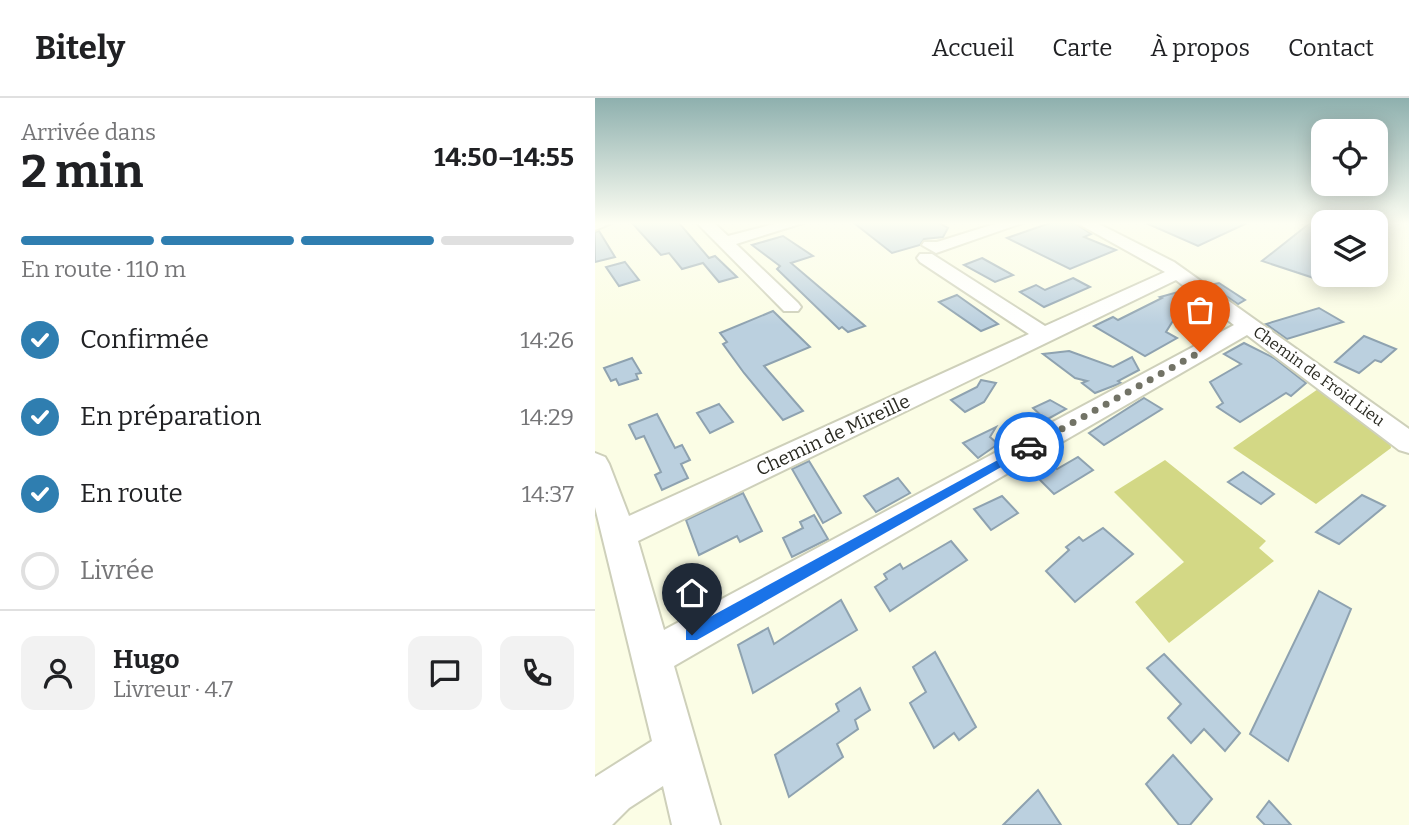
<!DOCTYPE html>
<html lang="fr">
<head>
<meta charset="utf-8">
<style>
  body { margin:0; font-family:Bitter,serif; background:#f2f2f2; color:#202124; height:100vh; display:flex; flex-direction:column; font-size:26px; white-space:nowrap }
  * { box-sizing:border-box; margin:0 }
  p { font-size:23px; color:#757577 }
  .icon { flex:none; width:38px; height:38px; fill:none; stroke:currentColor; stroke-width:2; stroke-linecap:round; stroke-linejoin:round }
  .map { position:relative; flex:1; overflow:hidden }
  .drawer { display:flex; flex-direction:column; background:#fff; width:595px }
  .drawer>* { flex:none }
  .fabs { position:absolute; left:716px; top:21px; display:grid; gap:14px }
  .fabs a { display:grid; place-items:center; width:77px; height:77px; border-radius:14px; background:#fff; box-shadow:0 4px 18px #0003; font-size:35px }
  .pin { position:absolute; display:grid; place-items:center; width:60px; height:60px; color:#fff; margin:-72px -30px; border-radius:50% 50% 50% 0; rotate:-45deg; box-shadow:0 0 7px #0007 }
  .pin .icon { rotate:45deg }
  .courier { position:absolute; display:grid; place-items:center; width:70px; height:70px; margin:-35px; border:5px solid #1a73e8; border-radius:50%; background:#fff; color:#222; box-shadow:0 2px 9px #0007 }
  .head em { font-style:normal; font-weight:700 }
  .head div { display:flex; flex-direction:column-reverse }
  .head { display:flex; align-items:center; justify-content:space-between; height:119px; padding:0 21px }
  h1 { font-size:46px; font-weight:700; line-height:52px }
  .bar { display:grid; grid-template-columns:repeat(4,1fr); gap:10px 7px; align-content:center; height:84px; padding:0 21px }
  .bar i { height:9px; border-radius:5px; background:#e0e0e0 }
  .bar .active { background:#2f7eb0 }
  .bar p { grid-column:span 4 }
  .line { display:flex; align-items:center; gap:18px; padding:0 21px; border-top:2px solid #e0e0e0 }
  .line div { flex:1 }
  .round { display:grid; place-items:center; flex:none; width:74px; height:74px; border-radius:14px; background:#f2f2f2 }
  ol { padding:0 21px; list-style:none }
  li { display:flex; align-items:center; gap:21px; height:77px }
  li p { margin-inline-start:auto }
  li .icon { padding:7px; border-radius:50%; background:#2f7eb0; color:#fff; stroke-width:4 }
  li:last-child { color:#757577 }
  li i { width:38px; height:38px; border:4px solid #e0e0e0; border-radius:50% }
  header { display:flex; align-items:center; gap:42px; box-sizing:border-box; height:98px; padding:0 35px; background:#fff; border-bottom:2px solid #e0e0e0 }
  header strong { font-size:33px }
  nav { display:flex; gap:38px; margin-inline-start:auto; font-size:24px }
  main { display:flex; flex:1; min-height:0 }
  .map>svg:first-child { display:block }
  .green { fill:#d3d885 }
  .building { fill:#bbd0df; stroke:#8ea2b0; stroke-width:2 }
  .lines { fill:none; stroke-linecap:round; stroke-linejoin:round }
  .minor-casing { stroke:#ced0ba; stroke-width:4 }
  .minor { fill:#fff; fill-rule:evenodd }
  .route { fill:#1a73e8 }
  .done { stroke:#727366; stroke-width:7; stroke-dasharray:0 12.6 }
  .labels { text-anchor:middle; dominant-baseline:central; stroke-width:5; stroke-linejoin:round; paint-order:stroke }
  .far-street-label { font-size:16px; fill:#292921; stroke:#fff }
  .street-label { font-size:19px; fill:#292921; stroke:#fff }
</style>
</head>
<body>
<header>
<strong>Bitely</strong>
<nav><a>Accueil</a><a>Carte</a><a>À propos</a><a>Contact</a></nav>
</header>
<main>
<section class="drawer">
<div class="head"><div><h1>2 min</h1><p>Arrivée dans</p></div><em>14:50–14:55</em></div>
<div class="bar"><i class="active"></i><i class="active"></i><i class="active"></i><i></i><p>En route · 110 m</p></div>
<ol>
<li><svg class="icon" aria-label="check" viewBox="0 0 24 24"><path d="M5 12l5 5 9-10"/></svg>Confirmée<p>14:26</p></li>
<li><svg class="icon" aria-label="check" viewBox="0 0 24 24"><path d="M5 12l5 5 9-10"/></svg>En préparation<p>14:29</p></li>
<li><svg class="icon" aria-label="check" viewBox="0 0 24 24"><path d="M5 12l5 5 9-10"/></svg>En route<p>14:37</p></li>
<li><i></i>Livrée</li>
</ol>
<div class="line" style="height:126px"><a class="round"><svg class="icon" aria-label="person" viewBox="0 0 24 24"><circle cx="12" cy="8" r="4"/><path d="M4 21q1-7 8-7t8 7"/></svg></a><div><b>Hugo</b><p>Livreur · 4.7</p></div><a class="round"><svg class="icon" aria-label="chat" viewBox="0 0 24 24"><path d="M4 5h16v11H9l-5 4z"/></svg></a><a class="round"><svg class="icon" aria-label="phone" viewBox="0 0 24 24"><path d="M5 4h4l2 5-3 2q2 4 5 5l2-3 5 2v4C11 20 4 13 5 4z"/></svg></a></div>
</section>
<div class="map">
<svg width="814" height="727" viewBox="0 0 814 727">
  <rect width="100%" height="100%" fill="#fbfde5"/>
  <g class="green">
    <path d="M726 289 794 336 796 350 721 406 638 350Z"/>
    <path d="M570 362 671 443 664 450 679 463 574 545 540 504 589 464 519 394Z"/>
  </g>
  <g class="building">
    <path d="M37 125H84L114 160 120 158 142 179 124 184 108 165 87 171 74 155 66 157Z"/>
    <path d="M259 125H344L353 130 348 139 329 141 325 147 297 155Z"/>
    <path d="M455 125H480L496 136 489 139 521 152 475 171 412 140Z"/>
    <path d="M551 125H652L603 148Z"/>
    <path d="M715 125H728V183L667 163Z"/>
    <path d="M4 133 20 159 0 164V134Z"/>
    <path d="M188 138 218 158 196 165 270 228 253 234 247 229 244 231 182 171 185 168 157 147Z"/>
    <path d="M387 160 418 177 400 184 369 167Z"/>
    <path d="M30 164 44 182 24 188 11 169Z"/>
    <path d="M478 180 495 189 449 209 425 194 441 187 450 192Z"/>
    <path d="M624 185 650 202 643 206 615 187Z"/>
    <path d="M590 192 622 217 611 223 586 210 571 234 582 240 550 258 499 228 518 219 523 222 567 200 565 199Z"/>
    <path d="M362 197 403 226 386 233 344 204Z"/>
    <path d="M724 210 748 224 692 241 671 226Z"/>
    <path d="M178 213 215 249 169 268 208 313 188 322 149 275 128 246 132 244 125 235Z"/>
    <path d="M769 238 801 251 786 264 780 262 764 275 740 264Z"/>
    <path d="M649 245 679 260 711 285 696 298 691 295 645 324 622 309 628 305 615 284 646 266 629 256Z"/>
    <path d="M474 253 518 269 537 259 544 272 523 283 526 285 500 295 487 285 492 283 480 280 448 256Z"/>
    <path d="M37 260 46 275 41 276 43 281 24 287 21 281 16 283 9 270Z"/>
    <path d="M386 282 401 285 389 304 370 314 356 302 382 289Z"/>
    <path d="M549 300 567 311 509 347 494 335Z"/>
    <path d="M455 302 471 311 451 322 438 310Z"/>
    <path d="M124 306 138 324 115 335 102 315Z"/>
    <path d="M62 316 80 350 87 347 95 362 86 366 93 380 67 392 60 377 66 374 49 338 41 341 34 327Z"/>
    <path d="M401 329 395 339 403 346 383 360 368 345Z"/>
    <path d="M483 359 498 372 459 396 441 378 458 368 462 371Z"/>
    <path d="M214 363 246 415 228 425 197 371Z"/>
    <path d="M648 374 679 396 666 406 633 384Z"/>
    <path d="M303 380 315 395 281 414 269 398Z"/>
    <path d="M148 395 167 433 145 444 142 438 104 457 91 422Z"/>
    <path d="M767 397 790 408 744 446 721 434Z"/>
    <path d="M407 398 423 415 396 432 379 411Z"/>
    <path d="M219 417 233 441 197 459 188 440 208 430 205 424Z"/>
    <path d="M508 430 538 456 480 504 451 473 474 452 471 449 484 439 488 443Z"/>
    <path d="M356 443 372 462 295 513 280 489 292 481 289 476 305 466 308 471Z"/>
    <path d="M724 493 756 511 693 663 655 636Z"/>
    <path d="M246 502 262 532 158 595 143 547 173 530 179 546Z"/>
    <path d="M340 554 381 629 364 642 359 635 339 650 315 605 331 594 318 569Z"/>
    <path d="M569 556 645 635 630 653 609 631 596 645 573 620 586 606 552 570Z"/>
    <path d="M265 590 275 612 260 622 263 631 242 646 248 659 194 699 180 657 244 613 241 606Z"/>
    <path d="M578 657 617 701 595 727H584L551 686Z"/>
    <path d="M443 692 466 727H408Z"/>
    <path d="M674 703 696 727H670L662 719Z"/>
  </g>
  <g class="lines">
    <defs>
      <g id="minor">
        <path d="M0 125H17L0 132Z"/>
        <path d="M102 125H119L133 138 183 125H208L141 146 203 205 206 209 203 213H189Z"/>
        <path d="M403 125H427L341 155 327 147 329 144H342Z"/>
        <path d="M482 125H502L579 164 814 331V355L804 352 652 237 79 568 125 727H77L68 688 34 710 17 727H0V679L57 643 0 409V355L10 359 14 366 34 418 434 236 325 164 322 160 325 156H337L450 228 570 174ZM581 182 639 227 69 532 43 443Z"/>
      </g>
    </defs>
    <use href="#minor" class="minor-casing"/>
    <use href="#minor" class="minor"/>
  </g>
  <linearGradient id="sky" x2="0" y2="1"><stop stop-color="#8eb0ae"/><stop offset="0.55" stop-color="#fdfef3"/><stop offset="1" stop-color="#fdfef3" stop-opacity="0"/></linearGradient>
  <rect width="814" height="227" fill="url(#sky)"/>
  <path class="route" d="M434 345 439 349 438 351 102 542H91V532Z"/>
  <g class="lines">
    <path class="done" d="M434 349 605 254"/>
  </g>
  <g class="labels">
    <g class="far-street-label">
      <text transform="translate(724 278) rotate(36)">Chemin de Froid Lieu</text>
    </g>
    <g class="street-label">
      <text transform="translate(238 337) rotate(-25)">Chemin de Mireille</text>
    </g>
  </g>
</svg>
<div class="fabs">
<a><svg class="icon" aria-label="locate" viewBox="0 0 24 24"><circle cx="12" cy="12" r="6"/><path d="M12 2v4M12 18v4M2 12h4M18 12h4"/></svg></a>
<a><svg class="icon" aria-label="layers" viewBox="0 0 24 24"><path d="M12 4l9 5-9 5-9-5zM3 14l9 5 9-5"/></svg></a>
</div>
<div class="pin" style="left:605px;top:254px;background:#ea580c"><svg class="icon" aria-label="bag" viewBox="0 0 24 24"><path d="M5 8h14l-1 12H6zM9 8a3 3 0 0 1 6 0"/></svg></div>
<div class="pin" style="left:97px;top:537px;background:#1f2937"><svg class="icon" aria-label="home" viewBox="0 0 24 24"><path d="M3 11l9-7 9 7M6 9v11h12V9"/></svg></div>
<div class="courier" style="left:434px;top:349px"><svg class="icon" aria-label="car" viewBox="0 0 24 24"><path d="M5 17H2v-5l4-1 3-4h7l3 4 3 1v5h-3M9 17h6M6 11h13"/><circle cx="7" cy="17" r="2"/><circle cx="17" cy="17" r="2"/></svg></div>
</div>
</main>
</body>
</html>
